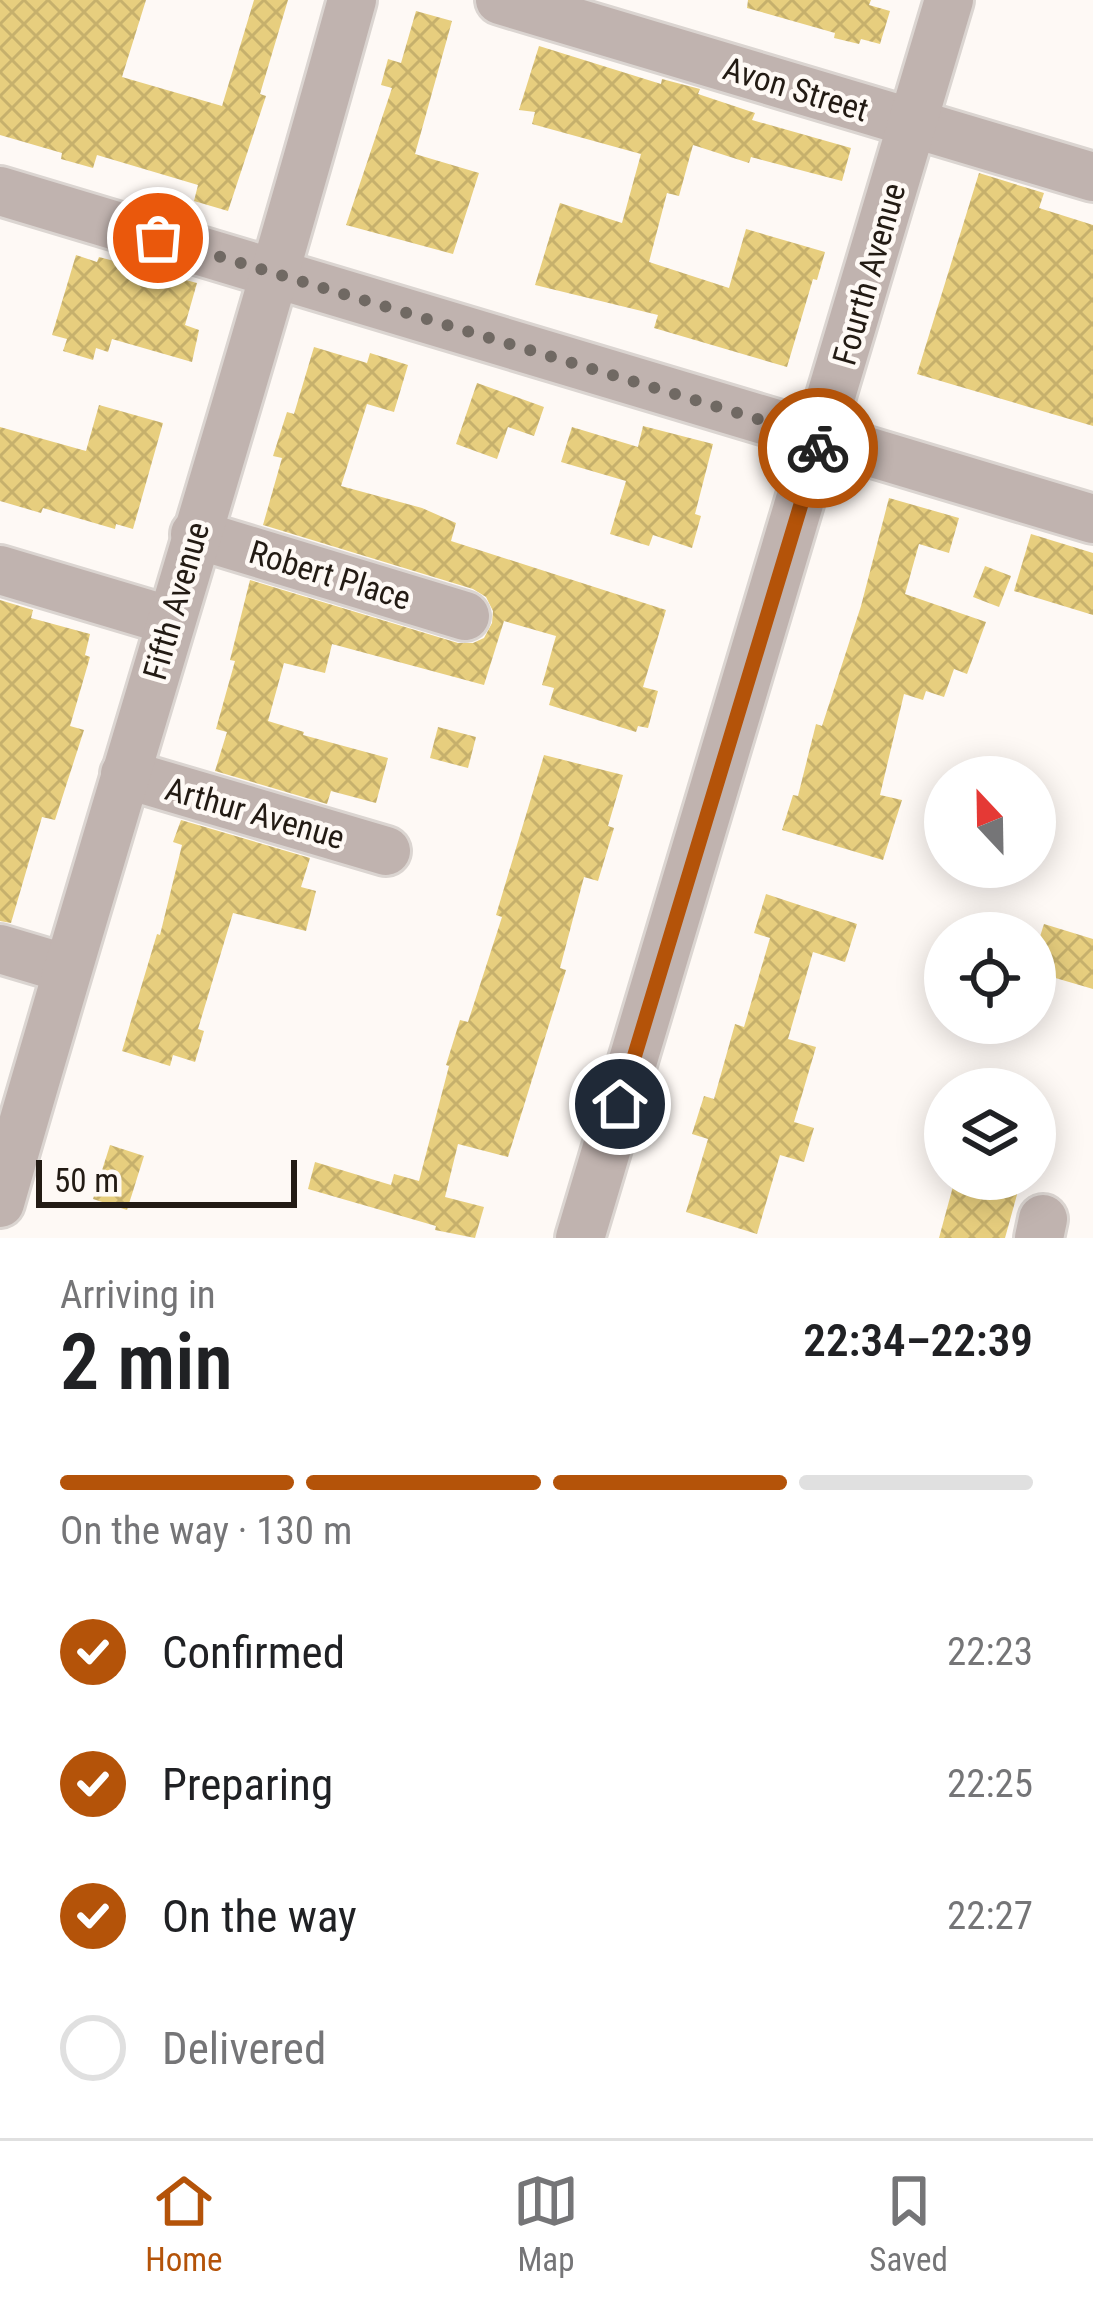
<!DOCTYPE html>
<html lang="en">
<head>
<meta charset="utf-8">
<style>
  body { margin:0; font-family:"Roboto Condensed",sans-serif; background:#f6f6f6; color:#202124; height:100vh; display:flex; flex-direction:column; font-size:45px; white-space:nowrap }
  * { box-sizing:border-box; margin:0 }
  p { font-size:39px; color:#757577 }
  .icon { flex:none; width:66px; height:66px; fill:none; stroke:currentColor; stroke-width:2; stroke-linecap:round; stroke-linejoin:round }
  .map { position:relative; height:1238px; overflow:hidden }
  .details { display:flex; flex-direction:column; background:#fff; flex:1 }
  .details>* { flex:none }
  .needle { width:78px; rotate:338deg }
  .tools { position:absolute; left:924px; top:756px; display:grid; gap:24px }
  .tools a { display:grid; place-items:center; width:132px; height:132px; border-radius:50%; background:#fff; box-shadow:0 6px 30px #0003; font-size:60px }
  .scale { position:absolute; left:36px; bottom:30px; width:261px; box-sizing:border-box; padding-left:12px; border:6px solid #231b14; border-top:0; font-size:33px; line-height:42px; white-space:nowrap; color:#231b14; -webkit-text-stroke:9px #fef9f5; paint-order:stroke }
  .pin { position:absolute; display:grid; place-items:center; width:102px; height:102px; color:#fff; margin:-51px; border:6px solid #fff; border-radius:50%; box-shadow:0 3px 12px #0007 }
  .courier { position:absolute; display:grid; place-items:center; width:120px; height:120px; margin:-60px; border:9px solid #b45309; border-radius:50%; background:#fff; color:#222; box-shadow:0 3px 15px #0007 }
  .summary em { font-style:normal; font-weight:600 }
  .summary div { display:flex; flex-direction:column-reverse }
  .summary { display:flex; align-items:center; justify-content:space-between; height:204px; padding:0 60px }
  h1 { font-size:78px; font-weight:600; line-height:90px }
  .bar { display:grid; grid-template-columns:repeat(4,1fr); gap:18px 12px; align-content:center; height:144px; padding:0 60px }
  .bar i { height:15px; border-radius:9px; background:#e0e0e0 }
  .bar .current { background:#b45309 }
  .bar p { grid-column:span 4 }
  ol { padding:0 60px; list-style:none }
  li { display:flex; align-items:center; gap:36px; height:132px }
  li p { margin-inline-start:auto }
  li .icon { padding:12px; border-radius:50%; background:#b45309; color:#fff; stroke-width:4 }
  li:last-child { color:#757577 }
  li i { width:66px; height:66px; border:6px solid #e0e0e0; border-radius:50% }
  .tabs { display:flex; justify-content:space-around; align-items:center; height:168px; border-top:3px solid #e0e0e0; background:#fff; font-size:33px; color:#757577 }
  .tabs a { display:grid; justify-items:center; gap:6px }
  .tabs .current { color:#b45309 }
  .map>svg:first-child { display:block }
  .building { fill:url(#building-cross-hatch) }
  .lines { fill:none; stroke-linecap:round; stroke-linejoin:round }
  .minor-casing { stroke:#dbd5d1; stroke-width:54 }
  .minor { stroke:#c0b3af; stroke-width:48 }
  .done { stroke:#706963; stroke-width:12; stroke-dasharray:0 21.6 }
  .route { stroke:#b45309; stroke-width:15 }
  .labels { text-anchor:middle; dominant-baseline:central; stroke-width:9; stroke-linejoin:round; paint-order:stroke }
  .street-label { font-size:33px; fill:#231b14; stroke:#fef9f5 }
</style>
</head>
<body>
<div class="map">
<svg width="1093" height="1238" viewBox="0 0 1093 1238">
  <defs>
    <pattern id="building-cross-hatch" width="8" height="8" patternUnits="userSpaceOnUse" patternTransform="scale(3)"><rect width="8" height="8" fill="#e7ce7e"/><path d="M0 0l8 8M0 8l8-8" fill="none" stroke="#c6b06c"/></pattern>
  </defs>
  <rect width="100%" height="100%" fill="#fef9f5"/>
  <g class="building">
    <path d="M0 0H146L122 77 222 106 254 0H288L260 94 266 96 228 211 194 201 198 185 97 155 93 168 61 159 62 153 0 135Z"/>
    <path d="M748 0H871L869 5 890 11 880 44 861 39 859 44 834 38 835 33 747 8Z"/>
    <path d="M416 11 452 21 415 154 479 173 453 254 346 225 392 88 381 85 388 59 401 63Z"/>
    <path d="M539 46 661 84 662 79 700 89 698 94 755 113 752 120 851 148 842 181 751 157 749 163 693 145 679 196 667 193 649 262 729 288 746 229 825 252 817 280 813 279 787 367 654 328 658 315 535 285 560 203 622 223 641 154 532 124 535 112 519 110Z"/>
    <path d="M979 173 1044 193 1039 208 1093 225V426L917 374Z"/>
    <path d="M76 255 97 262 99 257 197 283 185 325 199 330 192 362 112 339 108 352 96 348 93 360 63 351 67 339 52 335Z"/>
    <path d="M314 347 367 363 370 353 408 365 394 412 367 404 341 486 422 508 456 523 451 541 666 610 643 687 658 691 648 728 638 726 636 732 549 705 554 688 542 685 556 636 504 621 484 685 332 644 325 673 284 663 268 721 304 732 303 735 388 758 376 803 331 791 327 804 215 771 227 732 216 729 235 661 230 660 250 580 458 643H473L484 638 492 623 493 611 486 597 473 589 263 525 282 458 273 456 287 412 294 414Z"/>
    <path d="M477 383 544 407 534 436 508 427 497 459 456 444Z"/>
    <path d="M99 405 163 423 133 529 116 524 115 529 43 508 41 513 0 501V427L86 451Z"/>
    <path d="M643 426 713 444 695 514 701 516 692 548 653 535 649 546 610 534 626 481 561 462 572 427 638 447Z"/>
    <path d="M889 498 959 518 949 553 919 544 905 594 986 622 967 674 954 669 944 697 926 691 923 700 904 694 880 795 902 800 883 860 782 830 793 795 798 796 816 724 822 726 861 606Z"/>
    <path d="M1031 534 1093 553V615L1014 591Z"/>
    <path d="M985 566 1011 576 999 607 973 597Z"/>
    <path d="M0 600 33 610 31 618 90 634 85 655 90 657 70 726 84 730 55 820 42 817 11 923 0 921Z"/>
    <path d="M438 727 476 737 468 768 430 758Z"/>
    <path d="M544 755 623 775 608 826 614 828 598 881 584 877 560 968 566 970 508 1157 458 1144 445 1197 484 1207 475 1238 435 1230 436 1226 308 1189 315 1162 391 1185 394 1174 419 1181 449 1066 446 1065 460 1020 468 1022 502 917 496 915Z"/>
    <path d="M181 820 310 858 301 887 316 891 306 931 233 913 198 1029 204 1031 195 1062 173 1055 170 1066 122 1051 157 934 160 935 182 845 173 842Z"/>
    <path d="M766 894 857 924 845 962 813 952 788 1039 816 1047 794 1122 814 1128 804 1162 780 1155 757 1234 686 1212 708 1139 692 1134 704 1096 714 1099 735 1024 744 1027 770 938 754 933Z"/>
    <path d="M1044 924 1093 939V989L1035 972V952Z"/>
    <path d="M110 1145 144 1156 127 1210 93 1199Z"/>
    <path d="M955 1179H976L1018 1191 1005 1238H939Z"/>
  </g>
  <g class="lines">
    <defs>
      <g id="minor">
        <path d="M500 0 1093 177"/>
        <path d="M0 191 1093 519"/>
        <path d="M195 534 465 616"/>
        <path d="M0 570 171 621"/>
        <path d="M125 774 386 851"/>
        <path d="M0 949 67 969"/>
        <path d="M0 1203C115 801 241 403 352 0"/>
        <path d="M580 1238 949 0"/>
        <path d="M1039 1238 1043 1219"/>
      </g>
    </defs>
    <use href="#minor" class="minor-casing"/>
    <use href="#minor" class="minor"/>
  </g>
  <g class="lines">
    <path class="done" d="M158 238 821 438 818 448"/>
    <path class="route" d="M620 1104 818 448"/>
  </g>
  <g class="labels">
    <g class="street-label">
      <text transform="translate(796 89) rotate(17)">Avon Street</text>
      <text transform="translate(869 274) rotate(-74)">Fourth Avenue</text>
      <text transform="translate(330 575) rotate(17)">Robert Place</text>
      <text transform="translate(176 601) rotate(-74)">Fifth Avenue</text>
      <text transform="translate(255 813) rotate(16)">Arthur Avenue</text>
    </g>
  </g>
</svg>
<div class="tools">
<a><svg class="needle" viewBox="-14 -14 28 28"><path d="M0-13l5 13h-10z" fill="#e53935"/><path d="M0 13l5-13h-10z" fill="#757577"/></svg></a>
<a><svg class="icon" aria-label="locate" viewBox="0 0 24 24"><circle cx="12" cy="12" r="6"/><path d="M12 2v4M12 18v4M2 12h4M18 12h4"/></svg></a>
<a><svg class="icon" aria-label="layers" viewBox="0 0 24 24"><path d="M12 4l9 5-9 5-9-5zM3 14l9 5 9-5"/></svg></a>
</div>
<div class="scale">50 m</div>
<div class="pin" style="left:158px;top:238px;background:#ea580c"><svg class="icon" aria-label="bag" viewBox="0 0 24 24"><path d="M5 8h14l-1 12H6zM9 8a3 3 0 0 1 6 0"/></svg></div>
<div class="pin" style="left:620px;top:1104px;background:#1f2937"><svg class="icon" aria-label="home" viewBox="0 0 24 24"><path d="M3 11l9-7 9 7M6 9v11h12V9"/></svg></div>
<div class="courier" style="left:818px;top:448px"><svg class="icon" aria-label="bike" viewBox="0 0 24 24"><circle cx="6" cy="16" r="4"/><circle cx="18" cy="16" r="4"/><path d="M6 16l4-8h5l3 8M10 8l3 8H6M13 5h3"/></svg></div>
</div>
<section class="details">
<div class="summary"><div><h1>2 min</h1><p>Arriving in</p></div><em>22:34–22:39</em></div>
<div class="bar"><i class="current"></i><i class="current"></i><i class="current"></i><i></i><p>On the way · 130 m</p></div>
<ol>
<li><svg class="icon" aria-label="check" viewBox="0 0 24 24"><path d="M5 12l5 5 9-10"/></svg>Confirmed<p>22:23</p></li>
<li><svg class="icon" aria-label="check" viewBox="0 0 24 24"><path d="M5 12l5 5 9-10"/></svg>Preparing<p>22:25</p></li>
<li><svg class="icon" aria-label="check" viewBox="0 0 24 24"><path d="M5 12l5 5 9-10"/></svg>On the way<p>22:27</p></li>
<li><i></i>Delivered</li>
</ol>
</section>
<nav class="tabs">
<a class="current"><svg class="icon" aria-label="home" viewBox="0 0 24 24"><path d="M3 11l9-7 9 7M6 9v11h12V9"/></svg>Home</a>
<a><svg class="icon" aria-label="map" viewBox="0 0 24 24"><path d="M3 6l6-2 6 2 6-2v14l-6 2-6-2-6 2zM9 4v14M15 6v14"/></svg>Map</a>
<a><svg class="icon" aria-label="saved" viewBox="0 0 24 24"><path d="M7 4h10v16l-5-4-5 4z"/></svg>Saved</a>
</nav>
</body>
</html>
